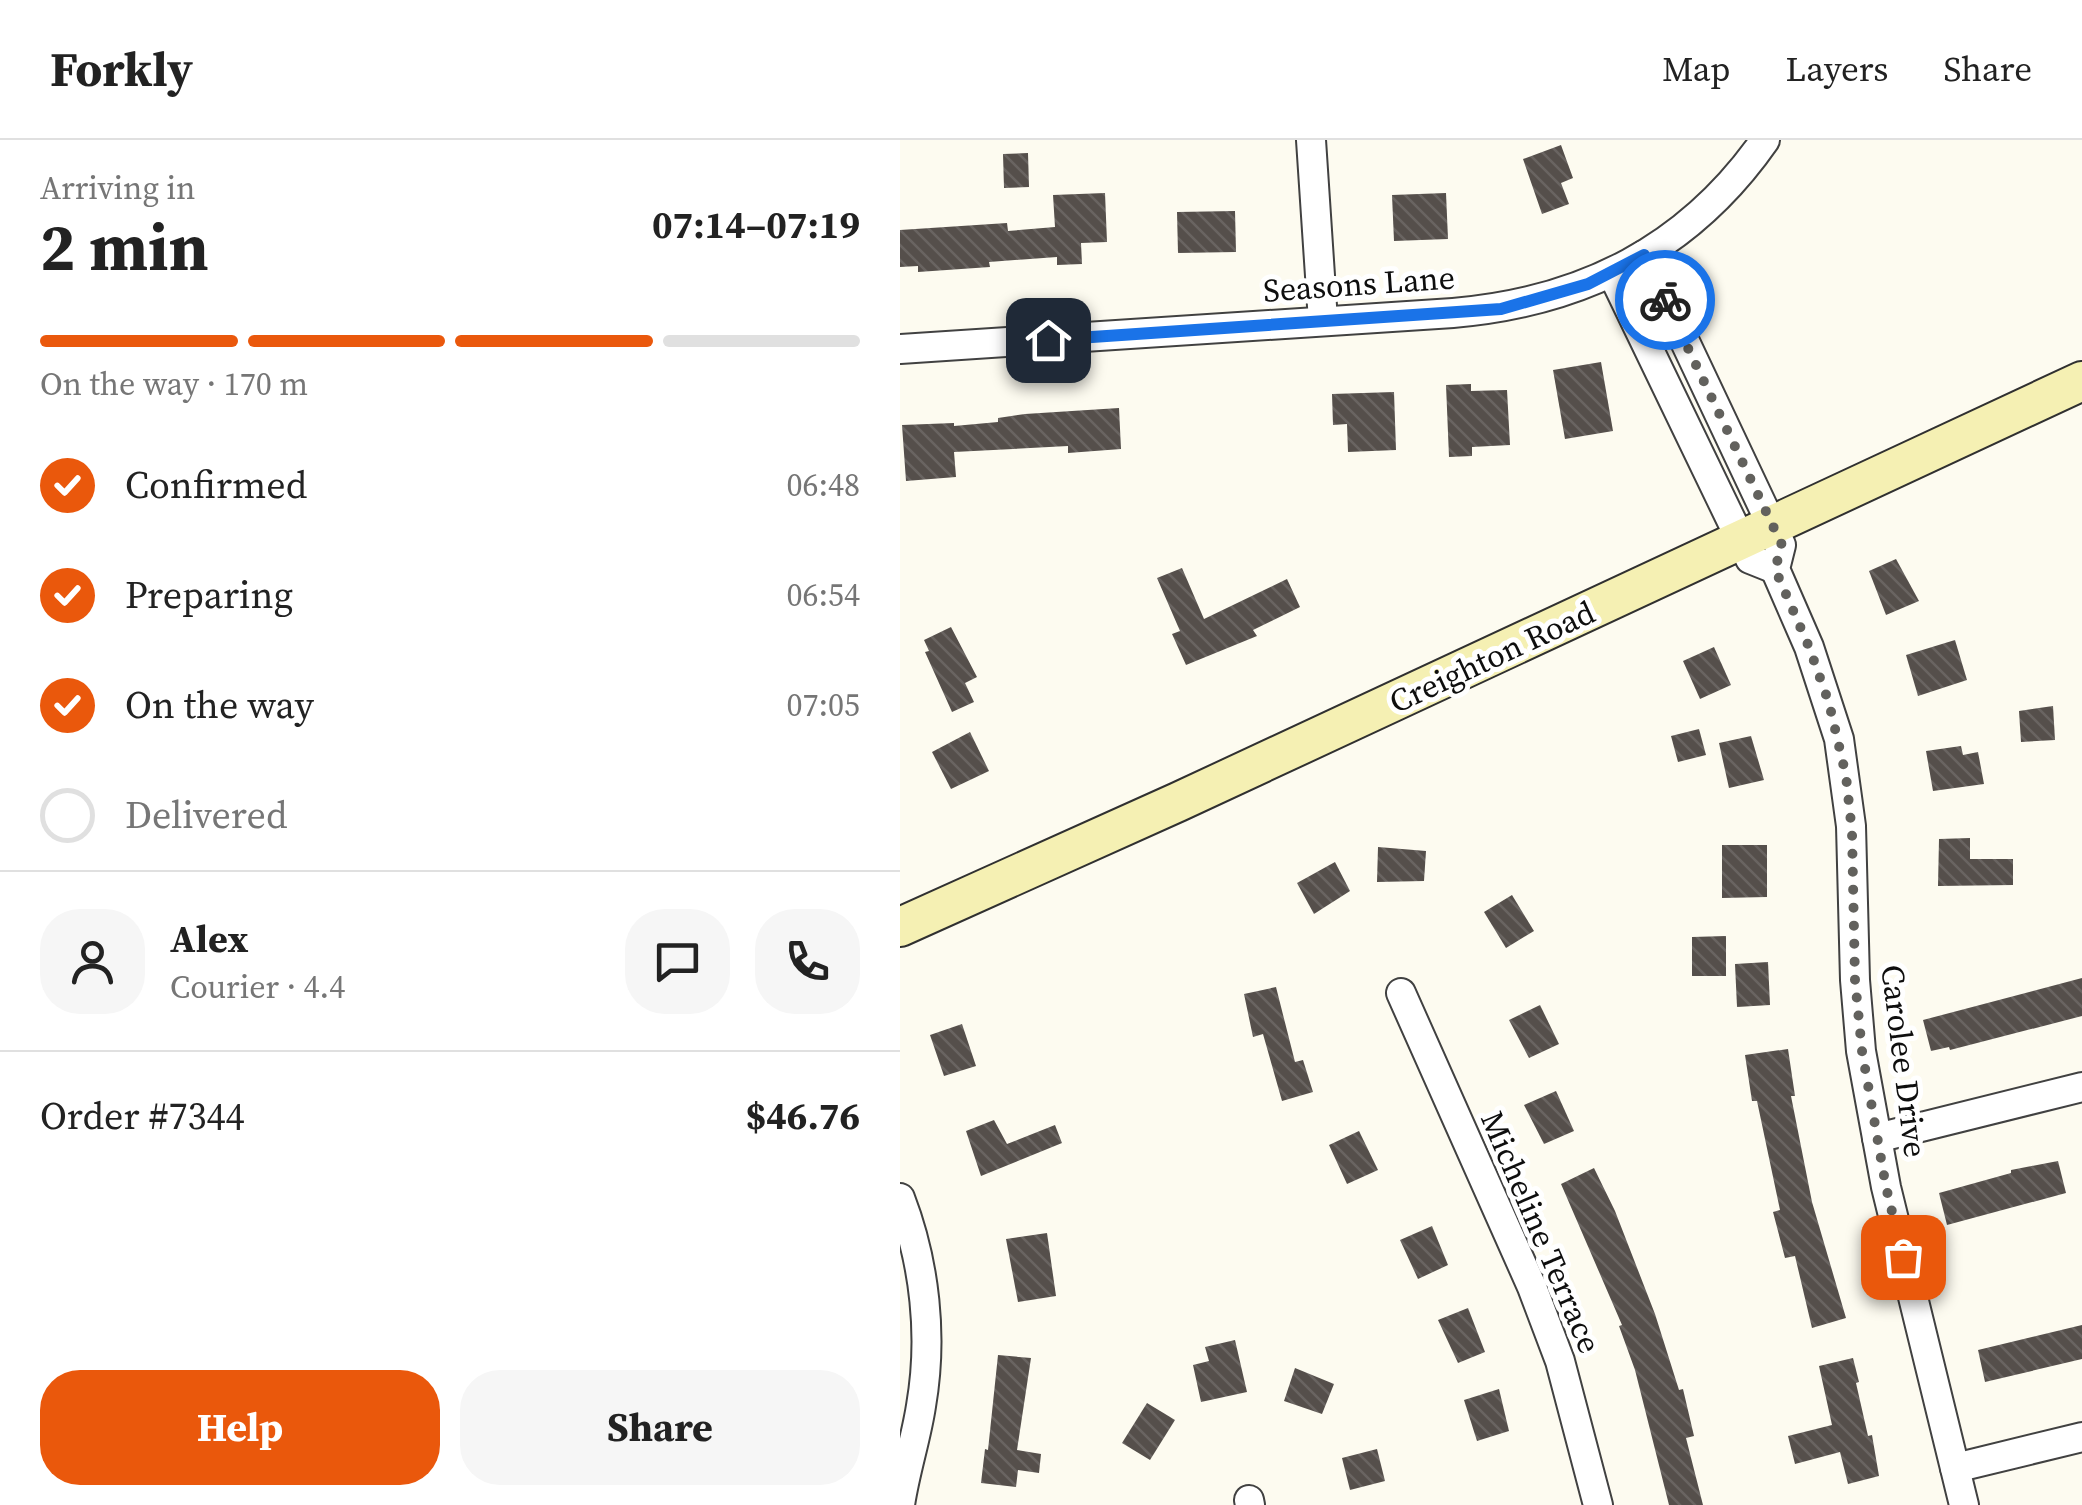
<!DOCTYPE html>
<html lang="en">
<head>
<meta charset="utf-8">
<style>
  body { margin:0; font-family:"Source Serif 4",serif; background:#f6f6f6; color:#222; height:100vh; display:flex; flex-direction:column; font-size:38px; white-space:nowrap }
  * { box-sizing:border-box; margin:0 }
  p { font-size:32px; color:#767676 }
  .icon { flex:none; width:55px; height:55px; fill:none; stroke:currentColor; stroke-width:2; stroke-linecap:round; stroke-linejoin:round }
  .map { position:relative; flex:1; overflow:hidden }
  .sheet { display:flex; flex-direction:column; background:#fff; width:900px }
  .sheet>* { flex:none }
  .pin { position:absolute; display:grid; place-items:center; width:85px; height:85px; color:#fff; margin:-42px; border-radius:20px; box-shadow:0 5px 15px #0006 }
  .courier { position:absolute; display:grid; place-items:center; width:100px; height:100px; margin:-50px; border:8px solid #1a73e8; border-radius:50%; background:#fff; color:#222; box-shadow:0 2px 12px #0007 }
  .overview em { font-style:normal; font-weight:700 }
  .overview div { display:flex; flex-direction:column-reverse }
  .overview { display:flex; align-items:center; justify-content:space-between; height:170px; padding:0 40px }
  h1 { font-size:65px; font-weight:700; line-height:75px }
  .bar { display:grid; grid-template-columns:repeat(4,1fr); gap:15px 10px; align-content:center; height:120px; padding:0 40px }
  .bar i { height:12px; border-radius:8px; background:#e0e0e0 }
  .bar .current { background:#ea580c }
  .bar p { grid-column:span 4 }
  .line { display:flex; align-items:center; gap:25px; padding:0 40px; border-top:2px solid #e0e0e0 }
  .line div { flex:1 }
  .round { display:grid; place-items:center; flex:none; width:105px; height:105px; border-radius:40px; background:#f6f6f6 }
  ol { padding:0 40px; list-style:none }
  li { display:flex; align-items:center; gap:30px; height:110px }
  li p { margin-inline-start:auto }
  li .icon { padding:10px; border-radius:50%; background:#ea580c; color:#fff; stroke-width:4 }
  li:last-child { color:#767676 }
  li i { width:55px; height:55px; border:5px solid #e0e0e0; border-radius:50% }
  .primary-button { display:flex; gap:20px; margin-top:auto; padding:20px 40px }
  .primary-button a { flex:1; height:115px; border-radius:40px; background:#ea580c; color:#fff; font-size:40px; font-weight:700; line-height:115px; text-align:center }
  .primary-button a+a { background:#f6f6f6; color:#222 }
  header { display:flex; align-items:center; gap:60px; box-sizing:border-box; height:140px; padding:0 50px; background:#fff; border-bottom:2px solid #e0e0e0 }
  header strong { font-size:48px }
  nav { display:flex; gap:55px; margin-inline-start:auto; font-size:35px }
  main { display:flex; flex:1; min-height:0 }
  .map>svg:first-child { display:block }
  .building { fill:url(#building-back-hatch) }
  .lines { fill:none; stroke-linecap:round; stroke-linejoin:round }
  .minor-casing { stroke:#414141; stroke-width:32 }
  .secondary-casing { stroke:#303030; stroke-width:42 }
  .minor { stroke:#fff; stroke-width:28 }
  .secondary { stroke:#f5f0b3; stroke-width:38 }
  .done { stroke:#62615d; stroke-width:10; stroke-dasharray:0 18 }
  .route { stroke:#1a73e8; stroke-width:12 }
  .labels { text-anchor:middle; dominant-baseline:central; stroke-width:10; stroke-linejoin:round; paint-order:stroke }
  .street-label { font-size:32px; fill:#0e0e0e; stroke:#fff }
</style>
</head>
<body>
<header>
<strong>Forkly</strong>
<nav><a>Map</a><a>Layers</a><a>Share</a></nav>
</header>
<main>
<section class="sheet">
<div class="overview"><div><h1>2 min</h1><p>Arriving in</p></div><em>07:14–07:19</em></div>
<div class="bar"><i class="current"></i><i class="current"></i><i class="current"></i><i></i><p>On the way · 170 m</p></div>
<ol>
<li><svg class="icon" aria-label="check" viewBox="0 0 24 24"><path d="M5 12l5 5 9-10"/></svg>Confirmed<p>06:48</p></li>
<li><svg class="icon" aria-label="check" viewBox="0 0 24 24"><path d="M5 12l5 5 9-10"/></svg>Preparing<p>06:54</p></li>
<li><svg class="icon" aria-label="check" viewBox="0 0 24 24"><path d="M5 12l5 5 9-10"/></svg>On the way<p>07:05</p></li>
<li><i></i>Delivered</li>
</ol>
<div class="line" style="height:180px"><a class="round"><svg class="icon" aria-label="person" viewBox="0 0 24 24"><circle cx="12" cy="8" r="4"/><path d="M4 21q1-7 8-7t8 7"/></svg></a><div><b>Alex</b><p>Courier · 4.4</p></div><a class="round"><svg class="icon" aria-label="chat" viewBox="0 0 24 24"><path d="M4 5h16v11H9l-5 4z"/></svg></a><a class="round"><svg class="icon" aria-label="phone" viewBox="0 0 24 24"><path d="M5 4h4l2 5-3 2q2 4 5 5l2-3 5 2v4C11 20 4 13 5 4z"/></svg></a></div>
<div class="line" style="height:130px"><div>Order #7344</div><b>$46.76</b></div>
<div class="primary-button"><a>Help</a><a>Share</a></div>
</section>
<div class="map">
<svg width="1182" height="1365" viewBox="0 0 1182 1365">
  <defs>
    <pattern id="building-back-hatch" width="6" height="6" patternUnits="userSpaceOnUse" patternTransform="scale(2.5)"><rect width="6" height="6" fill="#554f4b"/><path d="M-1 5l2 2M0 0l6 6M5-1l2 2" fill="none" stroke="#696461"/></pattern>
  </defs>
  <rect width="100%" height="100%" fill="#fdfbf0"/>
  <g class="building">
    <path d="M661 5 673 38 661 43 669 64 642 74 623 19Z"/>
    <path d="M128 13 129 47 104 48 103 14Z"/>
    <path d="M205 53 207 102 181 103 182 124 157 125V117L89 122 90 127 18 132V126L0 127V90L107 83 108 91 155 87 153 55Z"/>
    <path d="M546 53 548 99 494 101 492 55Z"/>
    <path d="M335 71 336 112 278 113 277 72Z"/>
    <path d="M701 222 713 291 665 299 653 230Z"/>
    <path d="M571 244V251L607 250 610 305 572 307V316L549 317 546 245Z"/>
    <path d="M494 252 496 310 448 312 447 284 433 285 432 254Z"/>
    <path d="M219 268 221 309 168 313V306L54 312 56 337 6 341 2 285 54 283V286L98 282V278L125 274Z"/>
    <path d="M996 419 1019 461 986 475 969 431Z"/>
    <path d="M282 428 304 479 387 439 400 467 353 490 357 496 286 525 272 494 280 491 257 438Z"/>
    <path d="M51 487 77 537 65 543 74 562 52 572 25 512 29 511 24 500Z"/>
    <path d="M1055 500 1067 540 1018 556 1006 515Z"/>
    <path d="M814 507 831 545 800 559 783 521Z"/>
    <path d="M1153 566 1155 600 1121 602 1119 571Z"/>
    <path d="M799 589 806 615 778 622 771 596Z"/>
    <path d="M70 592 89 631 51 649 32 612Z"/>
    <path d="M851 596 864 640 829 648 819 603Z"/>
    <path d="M1061 606 1063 615 1078 612 1084 644 1033 651 1026 611Z"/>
    <path d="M1070 698V719H1113V745L1038 746 1039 699Z"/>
    <path d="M822 705H867V757L822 758Z"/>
    <path d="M478 707 526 711 524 741 477 742Z"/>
    <path d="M435 722 450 751 414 774 397 743Z"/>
    <path d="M612 755 634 791 606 808 584 772Z"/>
    <path d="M826 796V836H792V797Z"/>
    <path d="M868 822 870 865 837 867 835 824Z"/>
    <path d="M1182 838V876L1050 910 1049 907 1031 911 1023 880Z"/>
    <path d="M376 847 395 922 403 920 413 952 382 961 363 894 353 897 344 854Z"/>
    <path d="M640 865 659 904 629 918 609 880Z"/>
    <path d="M62 884 76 926 44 936 30 895Z"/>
    <path d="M888 909 895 956H891L912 1062 946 1178 912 1188 895 1116 885 1118 873 1072 880 1070 857 961H852L845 915Z"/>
    <path d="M656 951 674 991 644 1004 624 965Z"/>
    <path d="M94 980 107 1004 155 985 162 1003 81 1036 66 991Z"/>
    <path d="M459 991 478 1030 447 1044 429 1005Z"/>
    <path d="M1158 1021 1166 1053 1047 1085 1039 1053 1111 1033V1030Z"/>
    <path d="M694 1028 715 1071 755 1174 779 1250 783 1249 794 1296 786 1298 803 1365H769L735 1230 719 1186 722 1185 661 1044Z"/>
    <path d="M532 1086 548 1125 518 1139 500 1100Z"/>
    <path d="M147 1093 156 1156 118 1162 106 1099Z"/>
    <path d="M568 1168 585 1212 558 1223 538 1180Z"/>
    <path d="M1182 1185V1219L1085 1242 1078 1210Z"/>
    <path d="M335 1200 347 1252 301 1262 293 1225 309 1221 305 1207Z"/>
    <path d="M98 1215 131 1218 117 1310 141 1314 139 1333 118 1330 116 1347 81 1343 85 1309 88 1310Z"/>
    <path d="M953 1218 959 1242 956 1243 968 1296 972 1295 979 1336 948 1344 940 1312 895 1324 888 1296 932 1285 919 1226Z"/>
    <path d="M395 1228 434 1244 422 1274 384 1261Z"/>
    <path d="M599 1249 609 1291 577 1301 564 1260Z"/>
    <path d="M247 1263 275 1280 250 1320 222 1303Z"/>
    <path d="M477 1309 485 1341 450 1350 442 1318Z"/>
  </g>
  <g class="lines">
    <defs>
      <g id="minor">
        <path d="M411 0 423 181"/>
        <path d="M744 115 881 405 875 429 909 507 939 599 951 686 955 840 961 911 986 1047 1064 1365"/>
        <path d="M712 133 850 419 875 429"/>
        <path d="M0 209 553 173C683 162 789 109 865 0"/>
        <path d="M501 853 632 1147 660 1221 698 1365"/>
        <path d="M977 998 1182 947"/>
        <path d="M0 1058C25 1123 33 1197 21 1266 16 1299 5 1331 0 1365"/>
        <path d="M1055 1328 1182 1297"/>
        <path d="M349 1360 350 1365"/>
      </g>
      <path id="secondary" d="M0 787 278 662 1182 241"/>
    </defs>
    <use href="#minor" class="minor-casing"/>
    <use href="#secondary" class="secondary-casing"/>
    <use href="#minor" class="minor"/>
    <use href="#secondary" class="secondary"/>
  </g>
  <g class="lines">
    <path class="done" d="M765 160 882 405 875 429 909 507 929 563 946 636 952 692 955 840 962 911 986 1047 1003 1117"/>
    <path class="route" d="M148 200 601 169 688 144 744 115 765 160"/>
  </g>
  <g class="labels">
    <g class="street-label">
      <text transform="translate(459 144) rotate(-4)">Seasons Lane</text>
      <text transform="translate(592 517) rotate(-25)">Creighton Road</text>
      <text transform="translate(1004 921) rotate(83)">Carolee Drive</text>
      <text transform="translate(641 1092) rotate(67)">Micheline Terrace</text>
    </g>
  </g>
</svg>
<div class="pin" style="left:1003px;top:1117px;background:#ea580c"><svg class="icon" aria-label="bag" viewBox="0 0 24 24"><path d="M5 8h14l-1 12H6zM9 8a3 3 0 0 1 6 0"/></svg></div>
<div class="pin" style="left:148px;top:200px;background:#1f2937"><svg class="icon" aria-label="home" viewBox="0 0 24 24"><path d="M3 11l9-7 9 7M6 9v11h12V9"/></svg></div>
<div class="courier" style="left:765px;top:160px"><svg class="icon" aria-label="bike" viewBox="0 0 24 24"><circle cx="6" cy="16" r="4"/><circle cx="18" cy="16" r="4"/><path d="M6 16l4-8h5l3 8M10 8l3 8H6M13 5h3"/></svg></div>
</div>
</main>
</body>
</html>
